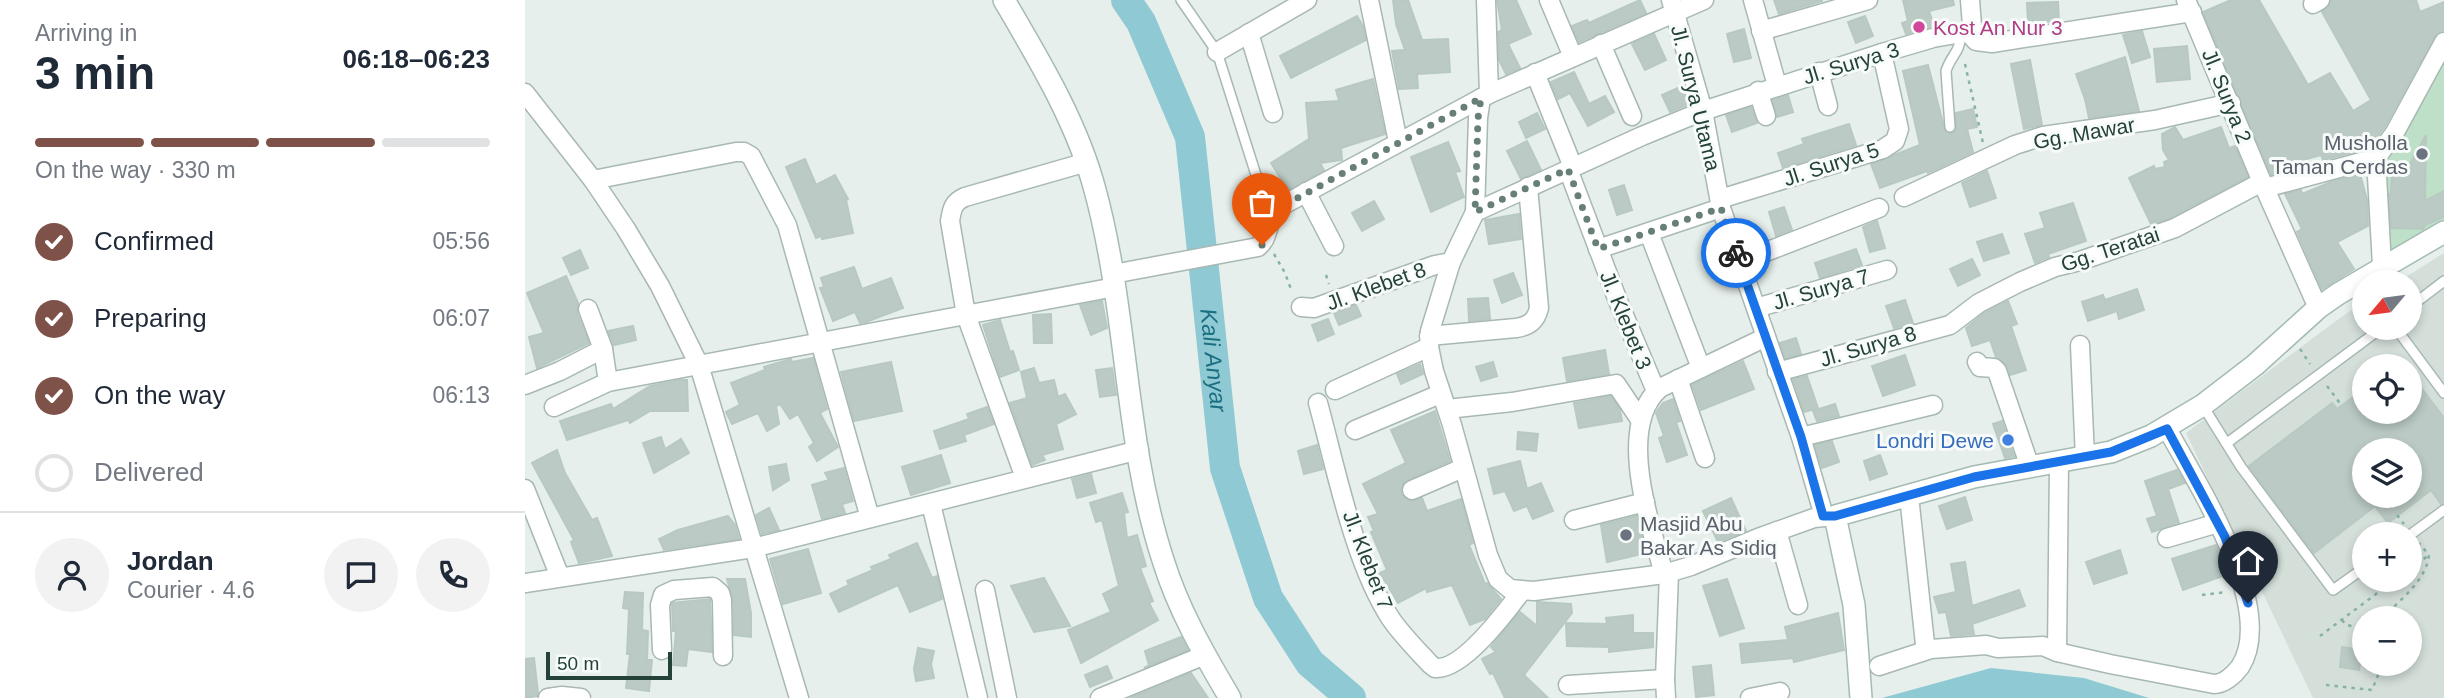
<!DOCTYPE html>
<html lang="en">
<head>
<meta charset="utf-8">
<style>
  body { margin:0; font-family:Arial,sans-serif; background:#f2f2f3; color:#1f2937; height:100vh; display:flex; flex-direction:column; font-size:26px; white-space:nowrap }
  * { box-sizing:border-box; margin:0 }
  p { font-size:23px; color:#747a83 }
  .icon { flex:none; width:38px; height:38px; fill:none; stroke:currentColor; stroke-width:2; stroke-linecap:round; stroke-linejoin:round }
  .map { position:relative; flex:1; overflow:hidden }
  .drawer { display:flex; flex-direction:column; background:#fff; width:525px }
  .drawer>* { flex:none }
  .needle { width:46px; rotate:241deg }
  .tools { position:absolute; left:1827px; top:270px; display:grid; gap:14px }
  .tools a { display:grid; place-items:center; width:70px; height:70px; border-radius:50%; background:#fff; box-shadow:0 4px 10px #0003; font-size:35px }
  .scale { position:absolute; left:21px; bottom:18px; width:126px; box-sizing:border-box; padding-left:7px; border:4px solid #24423a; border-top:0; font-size:19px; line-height:24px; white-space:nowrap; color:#24423a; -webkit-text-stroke:5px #f7fbf9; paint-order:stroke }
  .pin { position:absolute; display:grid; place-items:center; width:60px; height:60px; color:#fff; margin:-72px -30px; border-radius:50% 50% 50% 0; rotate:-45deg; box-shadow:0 0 7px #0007 }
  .pin .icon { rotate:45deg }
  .courier { position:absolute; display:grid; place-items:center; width:70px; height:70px; margin:-35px; border:5px solid #1a73e8; border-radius:50%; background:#fff; color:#222; box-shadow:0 2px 9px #0007 }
  .overview em { font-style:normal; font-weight:800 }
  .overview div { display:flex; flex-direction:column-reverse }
  .overview { display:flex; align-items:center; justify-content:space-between; height:119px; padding:0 35px }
  h1 { font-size:46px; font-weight:800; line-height:52px }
  .bar { display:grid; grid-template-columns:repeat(4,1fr); gap:10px 7px; align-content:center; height:84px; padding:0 35px }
  .bar i { height:9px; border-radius:5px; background:#e0e1e3 }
  .bar .on { background:#7f5249 }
  .bar p { grid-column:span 4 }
  .line { display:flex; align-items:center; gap:18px; padding:0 35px; border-top:2px solid #e0e1e3 }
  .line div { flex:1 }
  .round { display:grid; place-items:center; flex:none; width:74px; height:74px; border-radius:37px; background:#f2f2f3 }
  ol { padding:0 35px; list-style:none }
  li { display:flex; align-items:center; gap:21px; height:77px }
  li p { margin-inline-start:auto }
  li .icon { padding:7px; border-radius:50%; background:#7f5249; color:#fff; stroke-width:4 }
  li:last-child { color:#747a83 }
  li i { width:38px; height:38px; border:4px solid #e0e1e3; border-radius:50% }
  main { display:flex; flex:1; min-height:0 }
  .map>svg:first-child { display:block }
  .built { fill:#d4dfda; fill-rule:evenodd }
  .green { fill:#bfe0c8 }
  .water { fill:#8ec9d4 }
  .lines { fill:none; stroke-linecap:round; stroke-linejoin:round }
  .river { stroke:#8ec9d4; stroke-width:30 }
  .building { fill:#bbcac4; stroke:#b8c9c2; stroke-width:2; fill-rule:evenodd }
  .lane-casing { stroke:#a8b8b2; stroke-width:12 }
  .street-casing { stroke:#a8b8b2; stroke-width:21 }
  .secondary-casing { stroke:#a4bbb3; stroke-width:24 }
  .path { stroke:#86b3a5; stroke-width:2.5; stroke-dasharray:3.5 5; stroke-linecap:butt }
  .lane { stroke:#fff; stroke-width:9 }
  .street { stroke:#fff; stroke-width:18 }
  .secondary { stroke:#fff; stroke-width:21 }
  .done { stroke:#687f78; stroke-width:7; stroke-dasharray:0 12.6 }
  .route { stroke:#1a73e8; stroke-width:9 }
  .hotel-dot { fill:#d1479c; stroke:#f7fbf9; stroke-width:2.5 }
  .worship-dot { fill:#6b7280; stroke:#f7fbf9; stroke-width:2.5 }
  .shop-dot { fill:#3f7fe0; stroke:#f7fbf9; stroke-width:2.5 }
  .labels { text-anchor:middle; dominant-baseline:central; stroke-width:6; stroke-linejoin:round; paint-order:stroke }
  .hotel-label { font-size:21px; fill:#b23c85; stroke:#f7fbf9; text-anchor:start }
  .street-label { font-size:21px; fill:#24423a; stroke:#f7fbf9 }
  .worship-label { font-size:21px; fill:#5b616d; stroke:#f7fbf9; text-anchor:end }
  .shop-label { font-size:21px; fill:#366cbe; stroke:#f7fbf9; text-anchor:end }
  .water-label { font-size:23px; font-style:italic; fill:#1c6f80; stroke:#f7fbf9 }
</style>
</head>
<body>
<main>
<section class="drawer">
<div class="overview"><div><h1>3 min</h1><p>Arriving in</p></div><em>06:18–06:23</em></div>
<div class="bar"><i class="on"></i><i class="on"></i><i class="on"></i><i></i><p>On the way · 330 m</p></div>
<ol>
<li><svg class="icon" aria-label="check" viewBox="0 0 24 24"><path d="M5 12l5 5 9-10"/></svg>Confirmed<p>05:56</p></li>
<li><svg class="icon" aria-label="check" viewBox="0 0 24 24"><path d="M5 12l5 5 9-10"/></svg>Preparing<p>06:07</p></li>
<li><svg class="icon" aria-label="check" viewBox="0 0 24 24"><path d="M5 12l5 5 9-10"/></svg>On the way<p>06:13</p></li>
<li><i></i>Delivered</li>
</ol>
<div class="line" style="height:126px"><a class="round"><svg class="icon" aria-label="person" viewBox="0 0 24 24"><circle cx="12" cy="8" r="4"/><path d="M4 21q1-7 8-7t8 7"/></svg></a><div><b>Jordan</b><p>Courier · 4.6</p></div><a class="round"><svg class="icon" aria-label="chat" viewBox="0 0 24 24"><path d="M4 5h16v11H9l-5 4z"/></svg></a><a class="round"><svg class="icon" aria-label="phone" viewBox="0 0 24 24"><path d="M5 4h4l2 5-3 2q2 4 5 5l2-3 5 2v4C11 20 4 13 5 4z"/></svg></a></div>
</section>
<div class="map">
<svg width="1919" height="698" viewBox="0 0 1919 698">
  <rect width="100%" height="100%" fill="#e6efeb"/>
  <path class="built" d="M1919 253V698H1788L1661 433 1819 315 1839 302V327H1885V282H1873ZM1839 366H1885V411H1839ZM1839 450H1885V495H1839ZM1839 534H1885V579H1839ZM1839 618H1885V663H1839Z"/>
  <path class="green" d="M1919 45V227L1861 262V162Z"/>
  <path class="water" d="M1466 668 1559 678 1624 698H1357Z"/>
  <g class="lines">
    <path class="river" id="s1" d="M601 0 616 22 665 137 700 468 743 598 785 663 826 698"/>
  </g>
  <g class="building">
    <path d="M868 0H883L897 40 923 39 925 72 892 74 893 88 874 89 867 51 880 50 871 24Z"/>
    <path d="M972 0H991L1006 34 983 44 995 68 981 74 974 60 973 32 977 30Z"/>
    <path d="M1115 0 1121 13 1054 42 1047 26 1062 20 1064 23Z"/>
    <path d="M1249 0H1297V1L1254 14Z"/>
    <path d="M1378 0H1428L1429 5 1404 11 1409 26 1381 34 1377 23 1383 21Z"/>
    <path d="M1706 0H1734L1783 85 1805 73 1828 111 1846 100 1797 12 1804 6 1806 0H1891L1895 12 1919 2V30L1909 37 1859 128 1844 148 1798 160 1796 155 1767 163 1769 168 1746 175 1678 12Z"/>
    <path d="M1533 2 1534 21 1503 24 1502 3Z"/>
    <path d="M832 16 838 26 841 40 766 78 755 56Z"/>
    <path d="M1340 16 1348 36 1331 43 1323 22Z"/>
    <path d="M1219 29 1226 58 1209 62 1202 34Z"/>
    <path d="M1617 31 1625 57 1607 63 1598 35Z"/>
    <path d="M1129 34 1141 60 1120 70 1107 44Z"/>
    <path d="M1662 46 1665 79 1632 82 1629 49Z"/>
    <path d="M1600 57 1614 111 1564 118 1560 99 1551 74Z"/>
    <path d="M1505 60 1517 125 1499 129 1486 64Z"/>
    <path d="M1403 65 1420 131 1425 134 1431 131V113L1448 109 1452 127 1442 129 1448 152 1403 173 1402 171 1355 188 1346 164 1395 145 1378 71Z"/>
    <path d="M1049 72 1064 104 1080 96 1089 112 1063 126 1045 93 1033 99 1026 82Z"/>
    <path d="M848 79 860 134 816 148 817 160 795 163 799 170 763 190 746 163 784 139 781 103 814 101 811 90Z"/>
    <path d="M1157 86 1164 104 1145 112 1137 95Z"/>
    <path d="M1263 95 1268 112 1252 117 1248 100Z"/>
    <path d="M1226 107 1232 123 1207 132 1201 115Z"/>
    <path d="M1012 113 1020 129 1001 138 994 122Z"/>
    <path d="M1324 124 1331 145 1258 168 1253 153 1279 144 1277 139Z"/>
    <path d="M1650 127 1658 140 1696 127 1704 148 1710 146 1723 177 1645 218 1626 224 1604 178 1629 166 1630 169 1640 167 1639 162 1644 160 1638 150 1637 134Z"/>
    <path d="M1901 135 1900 201 1919 191V217L1900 225 1898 229 1866 228 1864 194H1866L1867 171H1881Z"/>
    <path d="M1002 141 1016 170 996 179 982 151Z"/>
    <path d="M923 142 935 171 930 172 939 197 906 212 886 157Z"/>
    <path d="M280 159 291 185 310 175 323 199 321 200 328 233 297 239 296 236 291 238 261 167Z"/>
    <path d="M1462 171 1471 198 1445 207 1437 183Z"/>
    <path d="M1835 174 1842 200 1843 226 1812 242 1829 269 1797 289 1772 232 1777 229 1760 194 1776 190 1777 194 1806 182Z"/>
    <path d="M1099 185 1107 210 1092 215 1084 190Z"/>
    <path d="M849 201 859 219 837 231 827 213Z"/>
    <path d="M1548 203 1561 241 1523 254 1524 257 1510 263 1500 234 1520 228 1515 213Z"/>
    <path d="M1259 207 1267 230 1251 236 1244 212Z"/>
    <path d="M994 214 996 239 964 244 960 220Z"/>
    <path d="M1352 221 1360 248 1345 252 1338 227Z"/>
    <path d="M1477 234 1484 253 1459 261 1452 242Z"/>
    <path d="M1331 249 1337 265 1295 278 1290 263Z"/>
    <path d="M55 250 63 268 46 275 38 258Z"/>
    <path d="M1447 259 1455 275 1433 286 1425 269Z"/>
    <path d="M329 267 337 289 366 278 378 308 341 322 335 323 330 312 308 321 295 288 299 287 296 278Z"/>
    <path d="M988 273 997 295 977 303 969 280Z"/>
    <path d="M41 276 53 303 52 313 64 343 12 368 4 337 19 333 2 293Z"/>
    <path d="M1612 289 1619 310 1594 319 1592 311 1563 321 1557 302 1578 295 1580 300Z"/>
    <path d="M963 298 965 319 944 321 943 299Z"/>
    <path d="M1380 300 1388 323 1369 328 1361 306Z"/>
    <path d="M577 301 582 328 566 335 555 305Z"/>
    <path d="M1483 301 1492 324 1486 326 1501 370 1485 375 1480 363 1471 357 1465 340 1447 346 1441 328 1459 313Z"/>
    <path d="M831 305 836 316 814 325 809 313Z"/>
    <path d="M526 314 527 343H509L508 315Z"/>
    <path d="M803 319 809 334 793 341 787 325Z"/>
    <path d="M475 320 485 352 488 351 494 370 475 377 458 325Z"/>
    <path d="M108 326 111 340 89 345 83 331Z"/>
    <path d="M1271 338 1276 354 1260 358 1255 343Z"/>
    <path d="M1080 350 1084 374 1042 381 1038 358Z"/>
    <path d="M1380 355 1390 385 1358 396 1347 366Z"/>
    <path d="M288 358 302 409 295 413 313 447 292 461 284 447 289 443 273 414 265 419 255 404 251 406 254 424 242 431 233 413 207 424 201 412 215 405 206 383 240 370 239 367 266 359 267 362Z"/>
    <path d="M1218 361 1229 389 1176 410 1167 385Z"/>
    <path d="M366 362 377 411 329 421 316 372Z"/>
    <path d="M968 362 972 376 956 381 951 367Z"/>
    <path d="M895 364 898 374 876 384 872 374Z"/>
    <path d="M509 368 514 383 529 380 533 397 540 394 551 414 531 424 538 449 517 455 520 460 507 465 485 403 502 398 496 372Z"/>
    <path d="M587 368 591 395 575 397 571 370Z"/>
    <path d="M1885 373 1919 418V503L1916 504 1906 490 1863 523 1850 506 1789 553 1724 466 1807 403 1812 409 1839 389V411H1885ZM1839 450H1885V495H1839Z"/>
    <path d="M1282 376 1293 408 1279 412 1268 379Z"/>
    <path d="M155 380H162L163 411H125L105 423 103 420 42 440 35 421 86 404 88 409 125 386Z"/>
    <path d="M1086 396 1095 410 1097 421 1054 428 1049 403Z"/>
    <path d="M1148 399 1155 421 1151 422 1162 455 1142 462 1134 438 1139 436 1131 413 1138 403Z"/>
    <path d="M1310 404 1314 416 1292 421 1288 411Z"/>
    <path d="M462 407 469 424 439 435 441 441 415 449 409 431 444 419 442 414Z"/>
    <path d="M910 411 925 461 882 480 878 484 876 494 885 501 897 498 902 511 936 499 948 543 944 545 960 584 962 583 976 599 960 619 945 625 927 585 902 592 901 588 873 603 855 573 862 570 846 532 849 531 843 517 853 514 838 484 881 463 866 430Z"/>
    <path d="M1477 421 1489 456 1480 458 1468 424Z"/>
    <path d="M993 432 1013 434 1011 451 992 449Z"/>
    <path d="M136 437 140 449 156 439 164 453 129 473 118 443Z"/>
    <path d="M1307 441 1314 462 1297 468 1290 445Z"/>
    <path d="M792 445 798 469 779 474 773 451Z"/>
    <path d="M32 450 40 473 67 520 72 518 87 556 54 563 46 542 49 540 7 463Z"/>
    <path d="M416 455 425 483 386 495 377 467Z"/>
    <path d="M1355 455 1362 474 1345 480 1339 461Z"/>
    <path d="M995 461 1002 489 1016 483 1028 511 1008 519 1002 506 989 511 980 491 969 494 963 469Z"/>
    <path d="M261 464 264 480 248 490 244 467Z"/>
    <path d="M319 468 328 501 317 504 320 513 297 519 287 485 304 480 300 473Z"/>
    <path d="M1652 470 1660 483 1643 489 1654 523 1627 532 1622 519 1632 516 1620 481Z"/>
    <path d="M566 474 571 493 552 498 547 479Z"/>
    <path d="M597 493 603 512 599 513 602 538 612 535 621 566 615 568 628 601 624 603 633 620 556 663 543 630 586 612 578 594 594 586 577 520 571 522 565 503Z"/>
    <path d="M1440 497 1447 520 1422 529 1414 506Z"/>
    <path d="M1206 498 1221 531 1193 542 1178 511Z"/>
    <path d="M244 508 254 530 237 534 231 515Z"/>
    <path d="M203 516 210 525 214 539 139 550 134 539 153 530Z"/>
    <path d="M1111 516 1121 553 1082 562 1076 525Z"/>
    <path d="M392 543 407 578 412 576 417 599 385 612 373 585 314 612 305 594 324 585 322 581 348 570 346 567 366 559 364 555Z"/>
    <path d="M1691 545 1701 575 1658 590 1647 559Z"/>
    <path d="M283 549 296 593 258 604 245 559Z"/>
    <path d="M1595 550 1602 573 1569 584 1561 562Z"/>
    <path d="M1440 562 1447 606 1494 590 1500 606 1447 624 1449 634 1426 636 1421 612 1414 613 1409 597 1431 592 1426 564Z"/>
    <path d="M519 578 545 626 509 632 486 586Z"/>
    <path d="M202 579H220L226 613V637L209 635 208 599Z"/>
    <path d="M1202 579 1219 628 1195 636 1178 586Z"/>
    <path d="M100 592 118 593 117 630 123 631 122 660H127L124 691 101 688 105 654H102L104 609 98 608Z"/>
    <path d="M185 599 187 652 163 649 161 666 148 665 151 631H148L147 603Z"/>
    <path d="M1012 602 1046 604 1047 613 999 675 1023 698H980L968 673 965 674 957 659 971 652 966 647 995 612 1012 626Z"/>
    <path d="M1313 613 1319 650 1269 662 1268 658 1217 663 1215 644 1263 640 1260 627Z"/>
    <path d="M1108 615V633H1128V647L1084 652V647L1042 646 1041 623 1082 624 1081 618Z"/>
    <path d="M656 637 663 650 619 668 624 665 620 651Z"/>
    <path d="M1817 647 1837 650 1834 670 1815 667Z"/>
    <path d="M393 648 409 651 406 664 409 678 391 681 389 669Z"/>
    <path d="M9 658 13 693 12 696 0 698V659Z"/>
    <path d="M1186 665 1189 695 1171 697 1168 667Z"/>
    <path d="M582 666 587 678 565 687 560 675Z"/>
    <path d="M666 673 683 698H605Z"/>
  </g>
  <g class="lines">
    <defs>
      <g id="lane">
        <path d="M656 0 692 52 745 219"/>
        <path d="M1425 127 1421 71C1426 55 1435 53 1436 34"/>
        <path d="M1885 307 1919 281"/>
        <path d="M1870 327 1919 393"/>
        <path d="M1678 406 1716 467 1808 590 1839 568"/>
        <path d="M1702 443 1858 327"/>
        <path d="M1885 535 1919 510"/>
      </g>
      <g id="street">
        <path d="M844 0 873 142"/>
        <path d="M961 0 964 94"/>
        <path d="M1024 0 1048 57"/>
        <path d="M1146 0 1178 111 1196 208 1276 437 1299 516"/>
        <path d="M1228 0 1251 82"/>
        <path d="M1661 0 1737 182 1793 308"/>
        <path d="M1788 4 1795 0"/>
        <path d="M1236 31 1343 0"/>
        <path d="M1443 32 1451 41 1467 43 1667 12"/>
        <path d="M724 33 748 113"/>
        <path d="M1076 44 1107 116"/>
        <path d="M692 52 782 0"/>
        <path d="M1294 72 1303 106"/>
        <path d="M1010 73 1048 167"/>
        <path d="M1233 91 1241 116"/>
        <path d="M0 93 68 180 101 229 135 286 174 365 274 698"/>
        <path d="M956 98 953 118 950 212 926 262 905 331 904 347 909 371 927 425 963 555 973 579 985 589 1009 591 1139 574 1166 566 1233 538 1289 518 1310 516"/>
        <path d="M1043 169 1093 301 1131 391"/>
        <path d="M68 180 211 152H219L226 156 262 225 345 518"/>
        <path d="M1740 188 1851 158"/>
        <path d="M781 192 809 246"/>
        <path d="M1379 197 1490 145 1518 136 1630 120 1706 103"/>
        <path d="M1195 199 1358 149 1370 141 1374 129 1357 53"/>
        <path d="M950 212 1117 136 1178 111 1357 53 1408 38 1443 32 1447 26 1445 0"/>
        <path d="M1124 233 1176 368"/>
        <path d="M1073 249 1196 208"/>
        <path d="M1215 262 1354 208"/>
        <path d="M1857 266 1851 158 1869 134 1919 42"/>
        <path d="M588 274 733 247C747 235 739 219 758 205L964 94 1179 0"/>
        <path d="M776 307 789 308 910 265 926 262"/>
        <path d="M1231 308 1362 270"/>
        <path d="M63 309 78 349 83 382"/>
        <path d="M904 336 991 328C1004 326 1011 321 1014 308L1003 187"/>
        <path d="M1555 345 1560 458"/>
        <path d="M1452 362 1455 367 1469 368 1472 371 1505 467"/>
        <path d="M1252 372 1425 325 1454 303 1495 282 1530 267 1555 261 1650 228 1737 182"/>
        <path d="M1153 379 1180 458"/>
        <path d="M0 385 35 371 78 349"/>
        <path d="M810 390 904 347"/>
        <path d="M793 403C811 468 829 563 866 619 877 635 892 650 905 664L910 668C937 671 981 612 996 592"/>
        <path d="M29 407 83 382 590 287"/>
        <path d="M922 409 987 402 1091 384 1116 421"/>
        <path d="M830 430 915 394"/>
        <path d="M1276 437 1408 405"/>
        <path d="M500 478 441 315 425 221C427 209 428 202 440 197L562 162"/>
        <path d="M0 489 35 577"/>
        <path d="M887 490 938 468"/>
        <path d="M1384 496 1400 644"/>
        <path d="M406 504 453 698"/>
        <path d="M1049 520 1120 502"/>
        <path d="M1252 531 1273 605"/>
        <path d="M1642 538 1693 523"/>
        <path d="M1139 574C1126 526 1090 427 1135 388L1241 337"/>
        <path d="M0 583 228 548 614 450"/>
        <path d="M460 590 482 698"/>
        <path d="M137 650 135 605 138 595 149 590 188 587 195 593 197 600 198 656"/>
        <path d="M1532 652 1534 463"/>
        <path d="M1354 666 1406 649 1461 645 1473 648 1518 646 1532 652 1585 664 1689 684C1699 684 1709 675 1715 667 1753 609 1671 481 1642 429"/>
        <path d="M1043 685 1140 679"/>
        <path d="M23 698 37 696 56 698"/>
        <path d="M575 698 680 655"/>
        <path d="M1141 698 1140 679 1144 573"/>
        <path d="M1225 698 1255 692"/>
      </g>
      <g id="secondary">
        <path d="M479 0C514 60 552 122 570 190 603 311 599 441 638 560 653 609 679 654 705 698"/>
        <path d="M1336 698 1329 605 1310 516 1449 477 1586 452 1626 436 1678 405 1730 365 1793 308 1813 294 1919 232"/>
      </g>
    </defs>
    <use href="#lane" class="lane-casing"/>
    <use href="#street" class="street-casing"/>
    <use href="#secondary" class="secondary-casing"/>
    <g class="path">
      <path d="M1440 64 1458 143"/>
      <path d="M749 254 760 273 767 292"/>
      <path d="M801 275 804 284"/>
      <path d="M1775 349 1785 364"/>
      <path d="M1802 386 1817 406"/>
      <path d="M1872 515 1879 524"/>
      <path d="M1885 569 1904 555"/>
      <path d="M1677 595 1701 592"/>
      <path d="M1857 618C1875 600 1901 581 1904 555L1894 543"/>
      <path d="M1817 620 1821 625 1839 628"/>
      <path d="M1795 636 1871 579"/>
      <path d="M1801 685 1847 690 1858 663"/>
    </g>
    <use href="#lane" class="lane"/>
    <use href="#street" class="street"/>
    <use href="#secondary" class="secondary"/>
  </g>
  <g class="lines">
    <path class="done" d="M737 245 745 219 754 208 956 98 953 118 950 212 1043 169 1073 249 1196 208 1211 253"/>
    <path class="route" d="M1211 253 1276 437 1298 516H1310L1449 477 1586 452 1642 429 1700 537 1723 603"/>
  </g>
  <circle class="hotel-dot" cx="1394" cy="27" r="7"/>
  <g class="worship-dot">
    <circle cx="1897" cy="154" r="7"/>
    <circle cx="1101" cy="535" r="7"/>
  </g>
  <circle class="shop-dot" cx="1483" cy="440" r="7"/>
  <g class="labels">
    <g class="hotel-label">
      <text x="1408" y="27">Kost An Nur 3</text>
    </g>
    <g class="street-label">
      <text transform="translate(1326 63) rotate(-17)">Jl. Surya 3</text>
      <text transform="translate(1702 96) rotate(68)">Jl. Surya 2</text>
      <text transform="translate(1171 98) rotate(76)">Jl. Surya Utama</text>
      <text transform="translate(1559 133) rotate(-10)">Gg. Mawar</text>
      <text transform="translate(1306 164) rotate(-18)">Jl. Surya 5</text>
      <text transform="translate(1585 249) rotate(-18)">Gg. Teratai</text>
      <text transform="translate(851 286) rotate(-20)">Jl. Klebet 8</text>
      <text transform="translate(1296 289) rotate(-16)">Jl. Surya 7</text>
      <text transform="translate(1101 320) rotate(68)">Jl. Klebet 3</text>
      <text transform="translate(1343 346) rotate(-16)">Jl. Surya 8</text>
      <text transform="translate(843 560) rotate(69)">Jl. Klebet 7</text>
    </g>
    <g class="worship-label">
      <text x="1883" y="142">Musholla<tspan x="1883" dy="24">Taman Cerdas</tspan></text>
      <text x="1115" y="523" text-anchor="start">Masjid Abu<tspan x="1115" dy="24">Bakar As Sidiq</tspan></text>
    </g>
    <g class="shop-label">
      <text x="1469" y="440">Londri Dewe</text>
    </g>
    <g class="water-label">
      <text stroke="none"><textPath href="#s1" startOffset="376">Kali Anyar</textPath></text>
    </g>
  </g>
</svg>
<div class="tools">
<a><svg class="needle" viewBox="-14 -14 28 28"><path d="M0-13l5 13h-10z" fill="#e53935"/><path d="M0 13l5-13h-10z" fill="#747a83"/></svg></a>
<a><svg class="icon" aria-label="locate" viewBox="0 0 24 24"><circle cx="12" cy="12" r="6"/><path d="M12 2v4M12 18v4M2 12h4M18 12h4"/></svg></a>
<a><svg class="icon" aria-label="layers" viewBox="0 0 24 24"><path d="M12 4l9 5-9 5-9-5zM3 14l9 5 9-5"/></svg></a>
<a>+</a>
<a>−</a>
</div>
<div class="scale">50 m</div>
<div class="pin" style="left:737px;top:245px;background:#ea580c"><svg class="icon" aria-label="bag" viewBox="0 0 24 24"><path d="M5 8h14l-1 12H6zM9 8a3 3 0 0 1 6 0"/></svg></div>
<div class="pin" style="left:1723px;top:603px;background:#1f2937"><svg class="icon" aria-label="home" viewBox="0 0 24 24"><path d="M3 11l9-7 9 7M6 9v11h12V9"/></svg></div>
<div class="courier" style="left:1211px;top:253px"><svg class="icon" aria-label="bike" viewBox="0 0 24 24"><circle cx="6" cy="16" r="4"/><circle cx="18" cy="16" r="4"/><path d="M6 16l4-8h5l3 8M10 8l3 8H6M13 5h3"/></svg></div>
</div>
</main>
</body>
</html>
